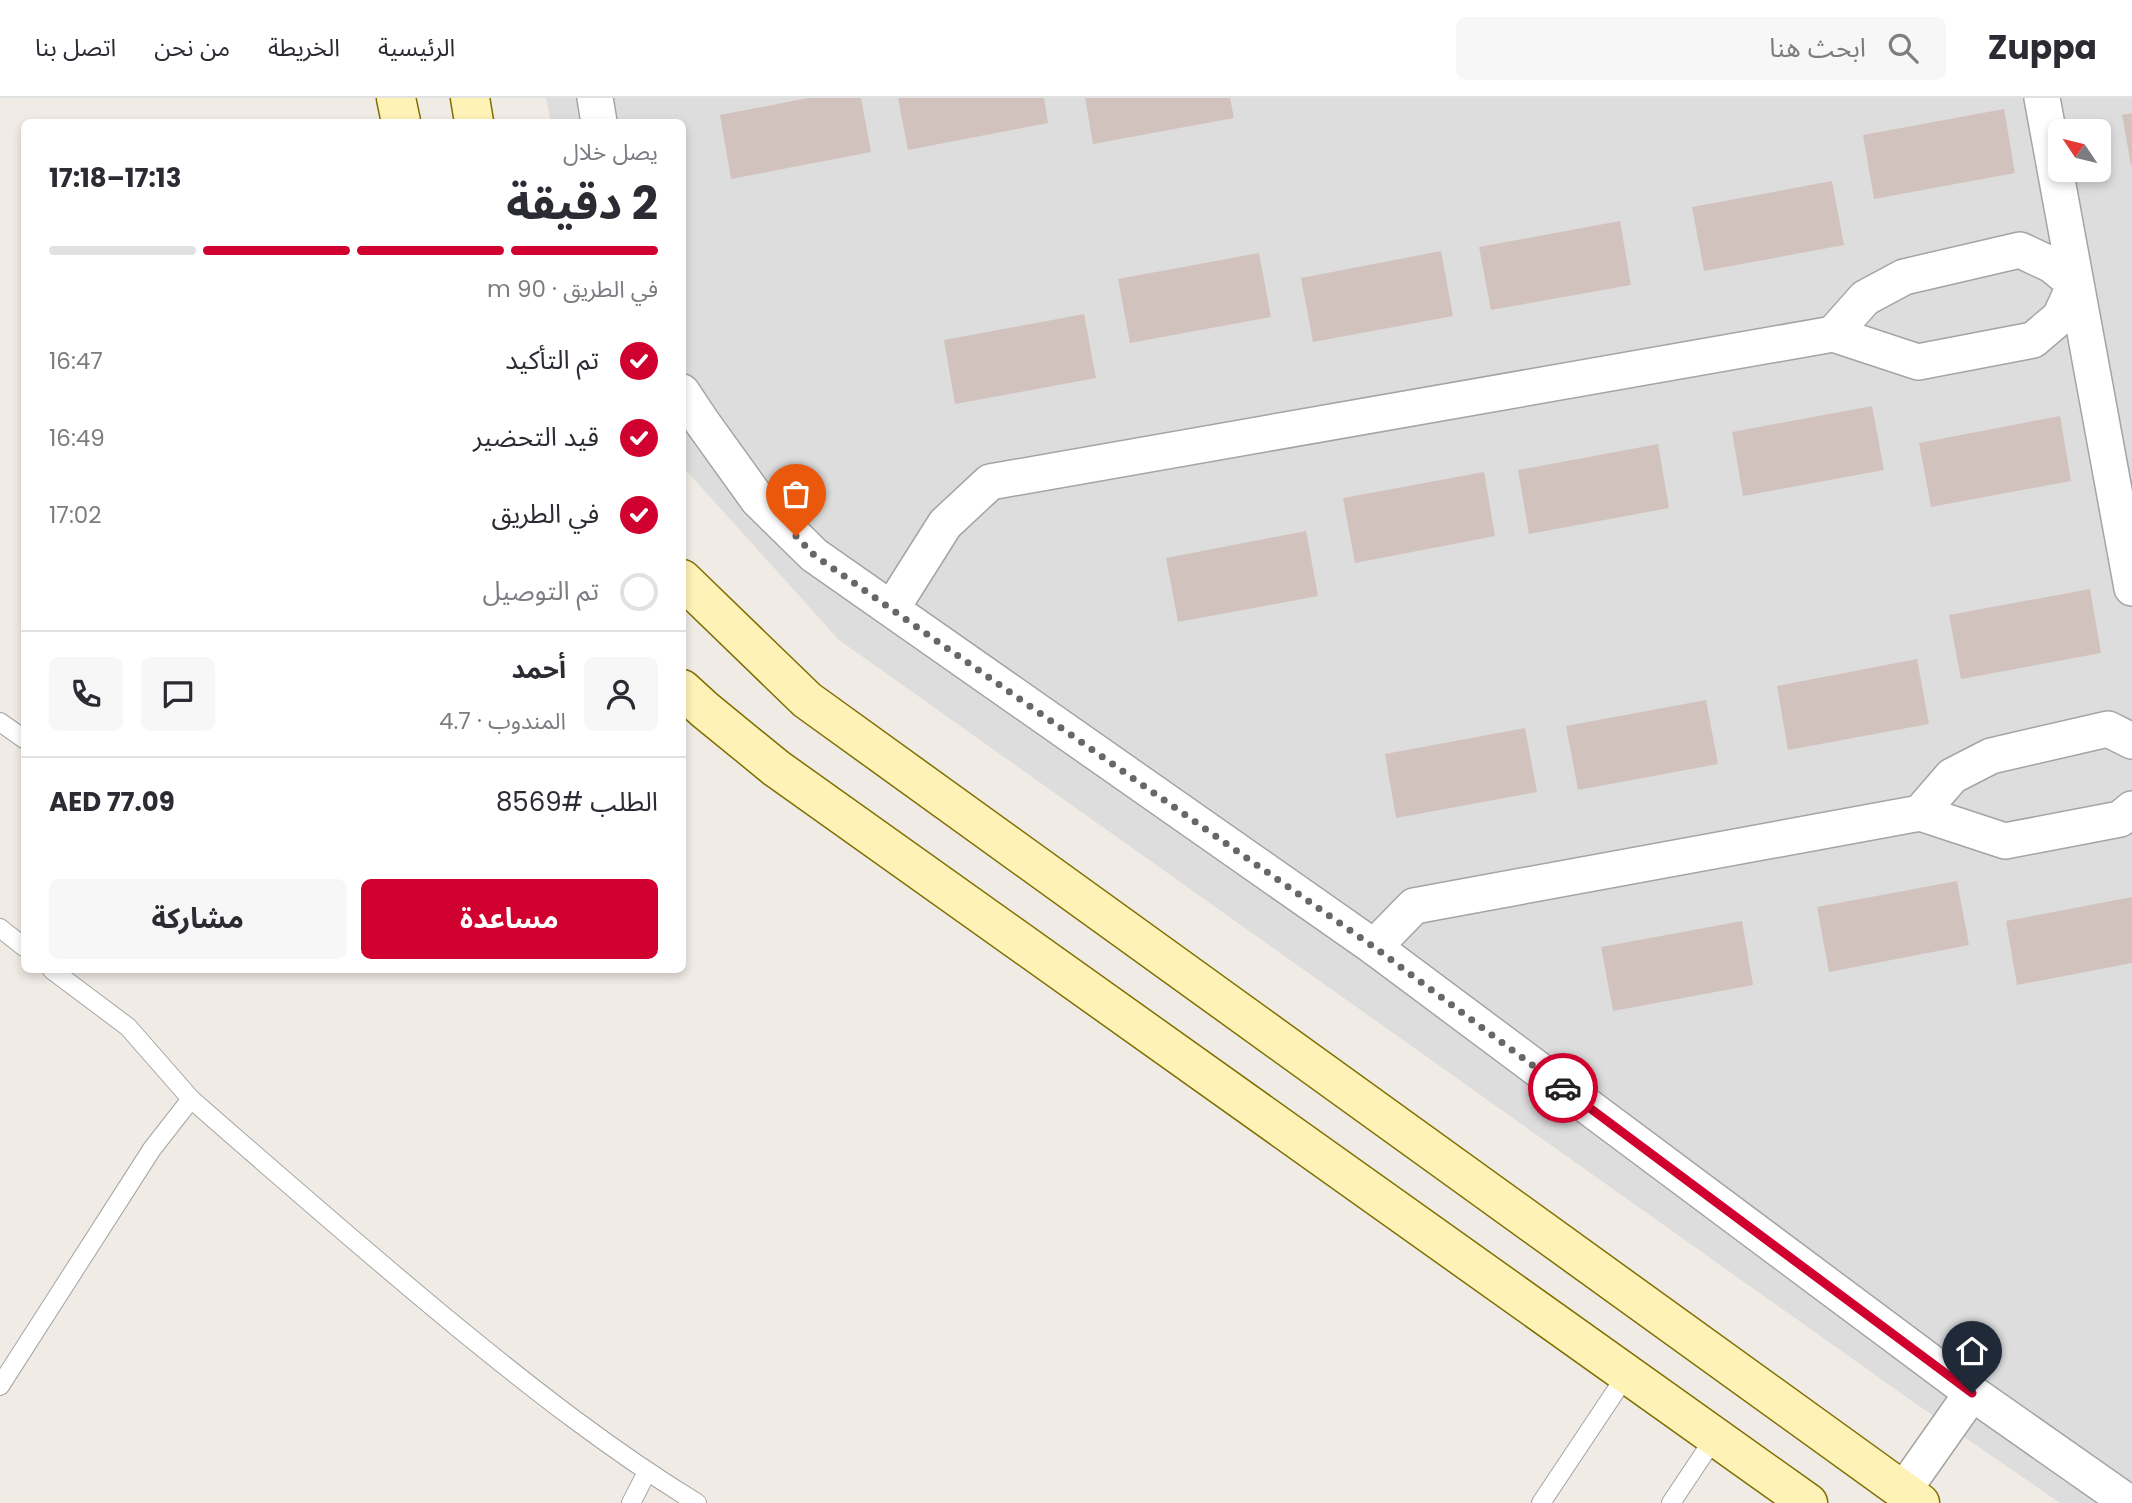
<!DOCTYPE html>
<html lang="ar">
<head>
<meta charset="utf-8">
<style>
  body { margin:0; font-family:Poppins,"Noto Sans Arabic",sans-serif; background:#f7f7f7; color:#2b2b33; direction:rtl; height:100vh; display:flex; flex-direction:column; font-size:26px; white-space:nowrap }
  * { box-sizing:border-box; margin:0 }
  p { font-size:23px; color:#7c7c81 }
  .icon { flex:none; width:38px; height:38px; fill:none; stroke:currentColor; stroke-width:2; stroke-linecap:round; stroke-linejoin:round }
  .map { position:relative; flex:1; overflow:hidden; direction:ltr }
  .drawer { position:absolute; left:21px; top:21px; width:665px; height:854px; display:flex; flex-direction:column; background:#fff; border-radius:10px; box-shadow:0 4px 10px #0003; direction:rtl }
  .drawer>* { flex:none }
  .needle { width:46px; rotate:305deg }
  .fabs { position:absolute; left:2048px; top:21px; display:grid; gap:14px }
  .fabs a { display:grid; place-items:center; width:63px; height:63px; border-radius:10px; background:#fff; box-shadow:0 4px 10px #0003; font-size:35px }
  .pin { position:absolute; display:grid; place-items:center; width:60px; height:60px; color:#fff; margin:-72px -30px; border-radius:50% 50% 50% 0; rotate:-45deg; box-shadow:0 0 7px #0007 }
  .pin .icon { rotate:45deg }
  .courier { position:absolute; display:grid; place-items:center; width:70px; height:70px; margin:-35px; border:5px solid #d0002f; border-radius:50%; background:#fff; color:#222; box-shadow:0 2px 9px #0007 }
  .head em { font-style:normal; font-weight:700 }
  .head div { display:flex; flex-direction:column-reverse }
  .head { display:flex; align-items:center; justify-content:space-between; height:119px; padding:0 28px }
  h1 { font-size:46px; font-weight:700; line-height:52px }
  .bar { display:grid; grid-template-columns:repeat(4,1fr); gap:10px 7px; align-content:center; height:84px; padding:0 28px }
  .bar i { height:9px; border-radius:5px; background:#e1e1e2 }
  .bar .current { background:#d0002f }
  .bar p { grid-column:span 4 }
  .line { display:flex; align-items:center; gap:18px; padding:0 28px; border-top:2px solid #e1e1e2 }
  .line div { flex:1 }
  .round { display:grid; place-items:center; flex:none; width:74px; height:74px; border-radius:10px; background:#f7f7f7 }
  ol { padding:0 28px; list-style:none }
  li { display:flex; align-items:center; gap:21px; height:77px }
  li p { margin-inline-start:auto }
  li .icon { padding:7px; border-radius:50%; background:#d0002f; color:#fff; stroke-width:4 }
  li:last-child { color:#7c7c81 }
  li i { width:38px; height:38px; border:4px solid #e1e1e2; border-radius:50% }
  .cta { display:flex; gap:14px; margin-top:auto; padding:14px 28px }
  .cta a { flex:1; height:80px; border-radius:10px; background:#d0002f; color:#fff; font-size:28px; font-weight:700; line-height:80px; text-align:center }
  .cta a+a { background:#f7f7f7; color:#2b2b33 }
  header { display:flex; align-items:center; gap:42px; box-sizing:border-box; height:98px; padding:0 35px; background:#fff; border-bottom:2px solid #e1e1e2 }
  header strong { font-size:33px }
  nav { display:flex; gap:38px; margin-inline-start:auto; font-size:24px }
  .search { width:490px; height:63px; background:#f7f7f7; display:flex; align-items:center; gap:18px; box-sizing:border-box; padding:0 24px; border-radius:10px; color:#7c7c81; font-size:26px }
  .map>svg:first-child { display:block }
  .residential { fill:#dedddd; fill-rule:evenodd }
  .building { fill:#d2c2be }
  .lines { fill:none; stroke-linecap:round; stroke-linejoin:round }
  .lane-casing { stroke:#a4a4a4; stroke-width:20 }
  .street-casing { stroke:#a4a4a4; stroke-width:38 }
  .secondary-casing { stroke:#7e6f00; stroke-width:41 }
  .lane { stroke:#fff; stroke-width:18 }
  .street { stroke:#fff; stroke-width:35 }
  .secondary { stroke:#fff2b6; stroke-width:38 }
  .done { stroke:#696765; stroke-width:7; stroke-dasharray:0 12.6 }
  .route { stroke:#d0002f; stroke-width:9 }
</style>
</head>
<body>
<header>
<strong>Zuppa</strong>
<div class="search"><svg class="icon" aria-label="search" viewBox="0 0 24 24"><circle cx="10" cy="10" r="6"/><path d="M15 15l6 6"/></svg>ابحث هنا</div>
<nav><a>الرئيسية</a><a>الخريطة</a><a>من نحن</a><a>اتصل بنا</a></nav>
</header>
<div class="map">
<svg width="2132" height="1405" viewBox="0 0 2132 1405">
  <rect width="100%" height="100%" fill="#f1ebe5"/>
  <path class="residential" d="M546 0H2132V1405H2060L1909 1301 839 542 683 369 682 24H551ZM2060 33H2098V72H2060Z"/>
  <g class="building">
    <path d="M808 0H861L871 54 731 81 720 17Z"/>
    <path d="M898 0H1044L1048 25 908 52Z"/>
    <path d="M1085 0H1230L1234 20 1093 46Z"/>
    <path d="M2004 11 2015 75 1874 101 1863 37Z"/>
    <path d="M2132 15V67H2131L2122 17Z"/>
    <path d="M1832 83 1844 147 1704 173 1692 109Z"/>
    <path d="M1620 123 1631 187 1491 212 1479 149Z"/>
    <path d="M1441 153 1453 218 1313 244 1301 180Z"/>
    <path d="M1259 155 1271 219 1130 245 1118 181Z"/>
    <path d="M1084 216 1096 280 955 306 944 242Z"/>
    <path d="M1872 308 1884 372 1743 398 1732 334Z"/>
    <path d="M2060 318 2071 383 1931 409 1919 345Z"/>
    <path d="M1658 346 1669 410 1529 436 1518 372Z"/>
    <path d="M1484 374 1495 438 1355 465 1343 400Z"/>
    <path d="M1306 433 1318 498 1178 524 1166 460Z"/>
    <path d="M2090 491 2101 555 1961 581 1949 517Z"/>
    <path d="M1917 561 1929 626 1788 652 1777 588Z"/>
    <path d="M1706 602 1718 666 1578 692 1566 628Z"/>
    <path d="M1525 630 1537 694 1396 720 1385 656Z"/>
    <path d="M1957 783 1969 847 1829 874 1817 809Z"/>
    <path d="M2132 799V865L2017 887 2006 823Z"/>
    <path d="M1742 823 1753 887 1613 913 1601 849Z"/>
  </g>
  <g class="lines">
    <defs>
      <g id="lane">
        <path d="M0 624 24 641"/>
        <path d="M0 830 24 849"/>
        <path d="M191 1001C279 1078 367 1155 457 1229 534 1292 612 1353 697 1405"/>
        <path d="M0 1288 152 1051 191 1001 128 929 52 872"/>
        <path d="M631 1405 647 1374"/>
        <path d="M1541 1405 1627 1276"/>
        <path d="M1671 1405 1715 1339"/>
      </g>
      <g id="street">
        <path d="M595 0 599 24"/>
        <path d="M2042 0 2132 490"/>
        <path d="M682 294 702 324 758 402 814 457 1374 849 1972 1295 2129 1405"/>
        <path d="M892 510 945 426 990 384 1833 236 1918 264 2033 242 2060 219 2075 186 2052 167 2020 152 1904 179 1865 200 1833 236"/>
        <path d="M1920 715 1952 678 1991 658 2108 631 2132 643"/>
        <path d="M1374 849 1414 808 1920 715 2005 743 2120 721 2132 711"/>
        <path d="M1903 1393 1972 1295"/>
      </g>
      <g id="secondary">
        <path d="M396 0 401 24"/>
        <path d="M470 0 474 24"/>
        <path d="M682 481 807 602 1920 1405"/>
        <path d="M682 591 705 612 776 670 1808 1405"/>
      </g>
    </defs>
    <use href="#lane" class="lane-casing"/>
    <use href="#street" class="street-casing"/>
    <use href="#secondary" class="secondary-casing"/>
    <use href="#lane" class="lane"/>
    <use href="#street" class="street"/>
    <use href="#secondary" class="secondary"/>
  </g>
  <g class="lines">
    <path class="done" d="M796 438 814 457 1374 849 1563 990"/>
    <path class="route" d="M1563 990 1972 1295"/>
  </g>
</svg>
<div class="fabs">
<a><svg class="needle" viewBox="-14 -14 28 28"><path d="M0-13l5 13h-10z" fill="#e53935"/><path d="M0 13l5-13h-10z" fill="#7c7c81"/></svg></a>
</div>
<div class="pin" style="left:796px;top:438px;background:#ea580c"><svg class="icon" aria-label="bag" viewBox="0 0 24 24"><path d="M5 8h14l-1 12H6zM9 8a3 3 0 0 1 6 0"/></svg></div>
<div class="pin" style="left:1972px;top:1295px;background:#1f2937"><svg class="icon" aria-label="home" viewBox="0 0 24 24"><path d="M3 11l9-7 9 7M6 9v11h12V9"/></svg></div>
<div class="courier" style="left:1563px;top:990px"><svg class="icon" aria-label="car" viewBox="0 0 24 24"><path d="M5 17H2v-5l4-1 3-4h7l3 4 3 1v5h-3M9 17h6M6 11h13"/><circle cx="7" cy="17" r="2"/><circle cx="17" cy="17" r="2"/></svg></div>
<section class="drawer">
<div class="head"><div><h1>2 دقيقة</h1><p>يصل خلال</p></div><em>17:13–17:18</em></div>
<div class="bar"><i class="current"></i><i class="current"></i><i class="current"></i><i></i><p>في الطريق · 90 m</p></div>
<ol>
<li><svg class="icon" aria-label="check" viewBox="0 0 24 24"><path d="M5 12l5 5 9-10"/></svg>تم التأكيد<p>16:47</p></li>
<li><svg class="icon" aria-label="check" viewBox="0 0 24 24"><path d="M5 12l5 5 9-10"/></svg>قيد التحضير<p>16:49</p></li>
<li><svg class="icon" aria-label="check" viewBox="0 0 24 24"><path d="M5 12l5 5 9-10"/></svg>في الطريق<p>17:02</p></li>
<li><i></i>تم التوصيل</li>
</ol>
<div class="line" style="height:126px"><a class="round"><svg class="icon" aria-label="person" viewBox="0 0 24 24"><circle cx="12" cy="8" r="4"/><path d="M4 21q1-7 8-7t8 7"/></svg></a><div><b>أحمد</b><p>المندوب · 4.7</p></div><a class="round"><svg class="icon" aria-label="chat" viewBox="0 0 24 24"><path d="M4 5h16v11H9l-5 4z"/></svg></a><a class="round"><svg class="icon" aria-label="phone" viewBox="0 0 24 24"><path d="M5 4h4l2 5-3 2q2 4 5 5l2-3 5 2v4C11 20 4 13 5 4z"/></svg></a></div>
<div class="line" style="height:91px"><div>الطلب #8569</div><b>AED 77.09</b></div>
<div class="cta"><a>مساعدة</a><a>مشاركة</a></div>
</section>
</div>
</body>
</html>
